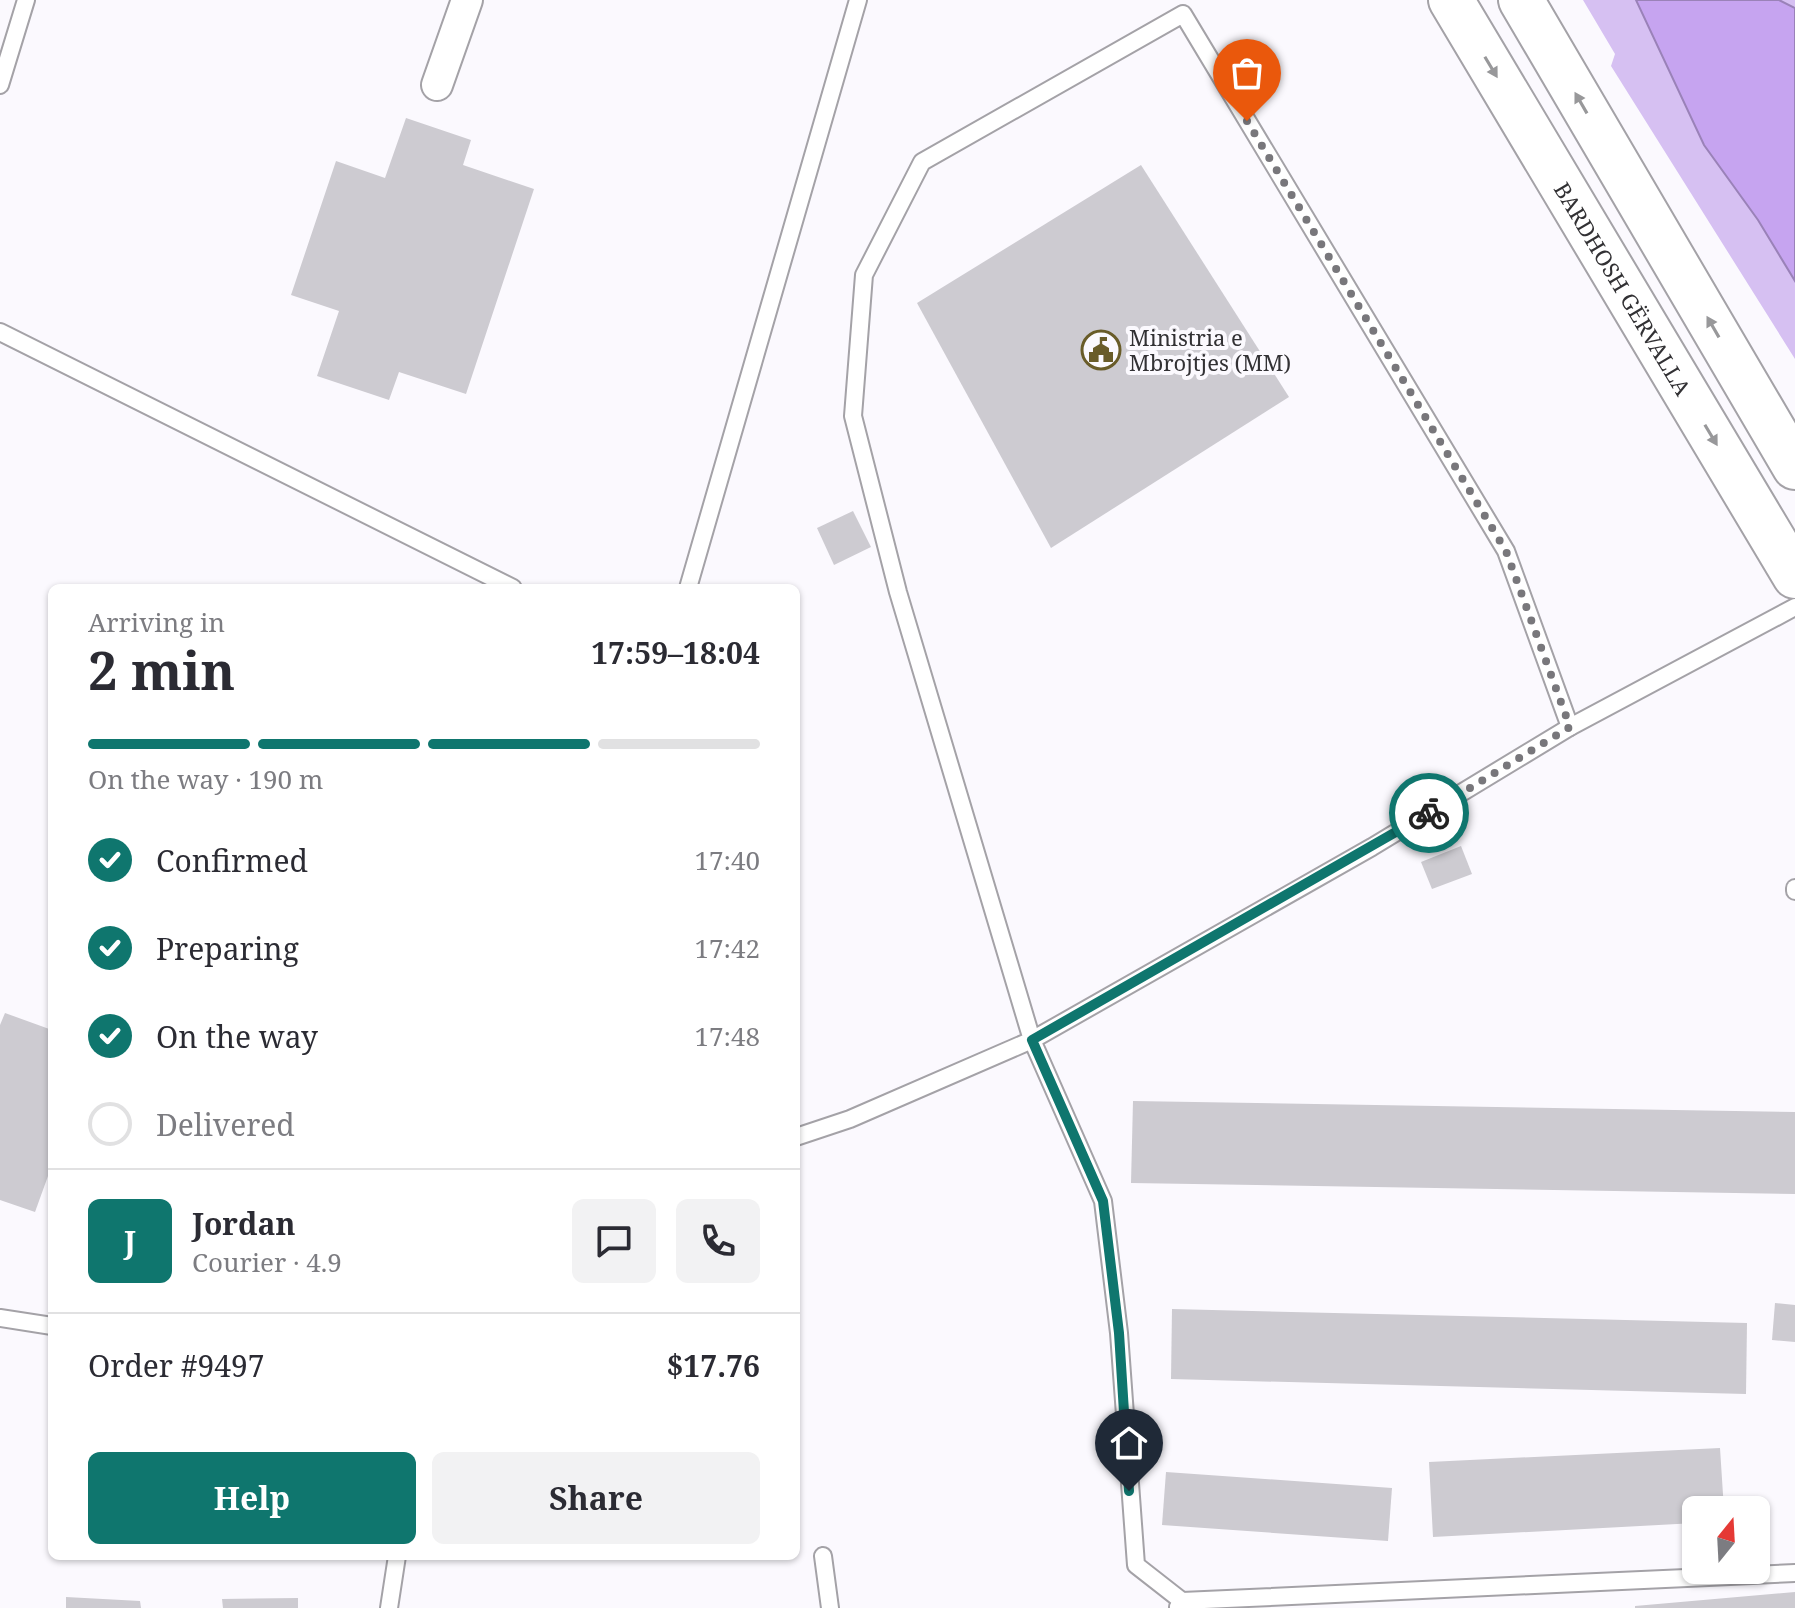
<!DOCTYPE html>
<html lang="en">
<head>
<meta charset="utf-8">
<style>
  body { margin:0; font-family:"Noto Serif",serif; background:#f2f2f3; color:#2b2b33; height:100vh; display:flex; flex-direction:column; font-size:30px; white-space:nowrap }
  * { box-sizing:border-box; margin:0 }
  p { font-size:26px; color:#7c7c81 }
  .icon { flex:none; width:44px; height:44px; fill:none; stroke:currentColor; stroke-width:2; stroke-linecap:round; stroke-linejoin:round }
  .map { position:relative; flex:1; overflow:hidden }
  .panel { position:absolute; left:48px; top:584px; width:752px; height:976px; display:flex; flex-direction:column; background:#fff; border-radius:12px; box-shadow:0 2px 6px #0004 }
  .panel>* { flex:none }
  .needle { width:52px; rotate:18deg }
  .buttons { position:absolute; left:1682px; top:1496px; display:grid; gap:16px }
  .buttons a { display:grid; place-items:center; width:88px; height:88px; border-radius:12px; background:#fff; box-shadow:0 2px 6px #0004; font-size:40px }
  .pin { position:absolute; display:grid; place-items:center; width:68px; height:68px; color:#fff; margin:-82px -34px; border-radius:50% 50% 50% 0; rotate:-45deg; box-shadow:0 0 8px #0007 }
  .pin .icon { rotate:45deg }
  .courier { position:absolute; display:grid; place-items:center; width:80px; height:80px; margin:-40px; border:6px solid #0f766e; border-radius:50%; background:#fff; color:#222; box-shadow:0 2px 10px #0007 }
  .head em { font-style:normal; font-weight:700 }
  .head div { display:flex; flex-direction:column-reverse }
  .head { display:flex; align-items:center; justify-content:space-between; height:136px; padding:0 40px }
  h1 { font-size:52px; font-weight:700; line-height:60px }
  .bar { display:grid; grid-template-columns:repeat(4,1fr); gap:12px 8px; align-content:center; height:96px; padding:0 40px }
  .bar i { height:10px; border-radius:6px; background:#e1e1e2 }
  .bar .current { background:#0f766e }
  .bar p { grid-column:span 4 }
  .line { display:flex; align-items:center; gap:20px; padding:0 40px; border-top:2px solid #e1e1e2 }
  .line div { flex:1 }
  .round { display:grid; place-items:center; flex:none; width:84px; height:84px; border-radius:12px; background:#f2f2f3 }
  ol { padding:0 40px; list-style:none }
  li { display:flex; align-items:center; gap:24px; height:88px }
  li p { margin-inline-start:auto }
  li .icon { padding:8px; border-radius:50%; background:#0f766e; color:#fff; stroke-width:4 }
  li:last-child { color:#7c7c81 }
  li i { width:44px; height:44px; border:4px solid #e1e1e2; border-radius:50% }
  .button { display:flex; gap:16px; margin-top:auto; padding:16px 40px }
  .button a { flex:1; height:92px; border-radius:12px; background:#0f766e; color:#fff; font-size:32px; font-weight:700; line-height:92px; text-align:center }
  .button a+a { background:#f2f2f3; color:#2b2b33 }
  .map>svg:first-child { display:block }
  .green { fill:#d6c0f2 }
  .water { fill:#c6a4f0; stroke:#9a82b8; stroke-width:2 }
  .building { fill:#cdcbd1 }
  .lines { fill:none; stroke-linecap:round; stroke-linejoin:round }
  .lane-casing { stroke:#a4a2a7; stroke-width:20 }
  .street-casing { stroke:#a4a2a7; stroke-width:34 }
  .highway-casing { stroke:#a4a2a7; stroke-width:48 }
  .lane { stroke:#fff; stroke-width:16 }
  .street { stroke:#fff; stroke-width:30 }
  .highway { stroke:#fff; stroke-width:44 }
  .oneway { fill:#98989a }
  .done { stroke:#78777b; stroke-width:8; stroke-dasharray:0 14.4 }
  .route { stroke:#0f766e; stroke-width:10 }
  .labels { text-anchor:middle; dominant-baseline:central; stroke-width:8; stroke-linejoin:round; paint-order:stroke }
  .street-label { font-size:22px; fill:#323134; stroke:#fbf9fe }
  .poi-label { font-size:22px; fill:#323134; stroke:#fbf9fe; text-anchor:start }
</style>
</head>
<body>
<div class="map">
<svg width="1795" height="1608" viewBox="0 0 1795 1608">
  <rect width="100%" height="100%" fill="#fbf9fe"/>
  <path class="green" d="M1583 0H1795V359L1611 66 1615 54Z"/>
  <path class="water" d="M1636 0H1779L1795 8V281L1758 220 1704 145Z"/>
  <g class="building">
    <path d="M406 118 471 140 463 165 534 189 466 394 399 372 389 400 317 376 339 311 291 295 336 161 385 178Z"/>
    <path d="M1141 165 1289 397 1051 548 917 303Z"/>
    <path d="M853 511 871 547 834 565 817 528Z"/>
    <path d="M1461 846 1472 874 1432 889 1421 862Z"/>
    <path d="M5 1013 52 1030V1165L35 1212 0 1200V1025Z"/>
    <path d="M1133 1101 1795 1112V1194L1131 1183Z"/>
    <path d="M1775 1303 1795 1305V1342L1772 1340Z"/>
    <path d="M1172 1309 1747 1323 1746 1394 1171 1379Z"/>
    <path d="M1720 1448 1724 1510H1696V1523L1433 1537 1429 1462Z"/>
    <path d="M1166 1472 1392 1488 1388 1541 1162 1525Z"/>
    <path d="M1795 1592V1608H1635V1606Z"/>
    <path d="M66 1597 140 1601 141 1608H66Z"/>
    <path d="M298 1598V1608H223L222 1599Z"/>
  </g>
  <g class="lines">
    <defs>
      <g id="lane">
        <path d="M0 85 26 0"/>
        <path d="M0 332 513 588"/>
        <path d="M688 588 858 0"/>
        <path d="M1795 888V891"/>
        <path d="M796 1137 850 1119 1032 1040 898 592 853 416 864 275 922 162 1183 14 1506 551 1570 727"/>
        <path d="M0 1318 52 1326"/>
        <path d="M823 1556 830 1608"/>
        <path d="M1182 1601 1136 1565 1119 1333 1103 1201 1032 1040 1372 847 1570 727 1795 607"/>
        <path d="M1178 1607 1182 1601 1795 1573"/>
        <path d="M389 1608 397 1556"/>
      </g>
      <path id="street" d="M437 85 467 0"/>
      <g id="highway">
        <path id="s1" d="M1451 0 1795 576"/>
        <path d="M1521 0 1795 467"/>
      </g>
    </defs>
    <use href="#lane" class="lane-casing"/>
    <use href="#street" class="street-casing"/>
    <use href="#highway" class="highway-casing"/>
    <use href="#lane" class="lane"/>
    <use href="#street" class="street"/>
    <use href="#highway" class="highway"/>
  </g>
  <defs><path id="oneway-solid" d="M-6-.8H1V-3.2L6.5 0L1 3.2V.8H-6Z" transform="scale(2)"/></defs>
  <g class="oneway">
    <use href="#oneway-solid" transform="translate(1491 67) rotate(59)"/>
    <use href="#oneway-solid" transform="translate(1581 103) rotate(-120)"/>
    <use href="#oneway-solid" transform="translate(1713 327) rotate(-120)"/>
    <use href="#oneway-solid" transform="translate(1711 435) rotate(59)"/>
  </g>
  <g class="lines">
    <path class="done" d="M1247 121 1506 551 1570 727 1429 813"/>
    <path class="route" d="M1129 1491 1119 1333 1103 1201 1032 1040 1429 813"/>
  </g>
  <defs>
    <symbol id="civic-ring" viewBox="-11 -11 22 22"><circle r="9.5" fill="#fbf9fe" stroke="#695c29" stroke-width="1.5"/><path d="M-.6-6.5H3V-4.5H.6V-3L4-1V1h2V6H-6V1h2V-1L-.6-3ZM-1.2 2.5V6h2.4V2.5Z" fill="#695c29"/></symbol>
  </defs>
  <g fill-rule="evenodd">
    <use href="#civic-ring" x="1079" y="328" width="44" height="44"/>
  </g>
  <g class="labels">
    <g class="street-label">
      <text stroke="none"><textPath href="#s1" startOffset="336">BARDHOSH GËRVALLA</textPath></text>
    </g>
    <g class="poi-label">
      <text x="1129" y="337">Ministria e<tspan x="1129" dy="25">Mbrojtjes (MM)</tspan></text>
    </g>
  </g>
</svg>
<div class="buttons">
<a><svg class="needle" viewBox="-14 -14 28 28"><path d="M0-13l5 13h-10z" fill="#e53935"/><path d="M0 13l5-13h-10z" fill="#7c7c81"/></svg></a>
</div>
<div class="pin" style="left:1247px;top:121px;background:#ea580c"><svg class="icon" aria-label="bag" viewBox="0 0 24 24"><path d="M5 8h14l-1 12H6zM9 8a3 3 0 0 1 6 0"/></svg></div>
<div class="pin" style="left:1129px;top:1491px;background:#1f2937"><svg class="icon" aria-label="home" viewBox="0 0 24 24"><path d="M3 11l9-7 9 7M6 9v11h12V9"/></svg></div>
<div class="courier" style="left:1429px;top:813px"><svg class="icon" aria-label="bike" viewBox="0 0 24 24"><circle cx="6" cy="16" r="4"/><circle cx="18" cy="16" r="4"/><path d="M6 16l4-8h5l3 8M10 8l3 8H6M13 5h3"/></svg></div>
<section class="panel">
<div class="head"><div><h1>2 min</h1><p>Arriving in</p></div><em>17:59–18:04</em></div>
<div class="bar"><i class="current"></i><i class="current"></i><i class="current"></i><i></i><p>On the way · 190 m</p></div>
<ol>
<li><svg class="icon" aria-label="check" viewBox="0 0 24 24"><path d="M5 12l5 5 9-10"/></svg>Confirmed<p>17:40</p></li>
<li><svg class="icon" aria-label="check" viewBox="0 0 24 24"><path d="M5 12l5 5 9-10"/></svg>Preparing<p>17:42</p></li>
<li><svg class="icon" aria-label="check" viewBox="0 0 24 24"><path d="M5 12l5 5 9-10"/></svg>On the way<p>17:48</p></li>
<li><i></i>Delivered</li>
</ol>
<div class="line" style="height:144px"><b class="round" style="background:#0f766e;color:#fff">J</b><div><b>Jordan</b><p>Courier · 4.9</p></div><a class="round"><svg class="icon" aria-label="chat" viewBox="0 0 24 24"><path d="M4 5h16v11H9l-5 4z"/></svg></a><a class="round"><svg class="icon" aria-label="phone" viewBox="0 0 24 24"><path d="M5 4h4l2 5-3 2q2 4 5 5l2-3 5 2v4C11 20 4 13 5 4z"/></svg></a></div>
<div class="line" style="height:104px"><div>Order #9497</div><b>$17.76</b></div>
<div class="button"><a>Help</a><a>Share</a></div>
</section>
</div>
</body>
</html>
